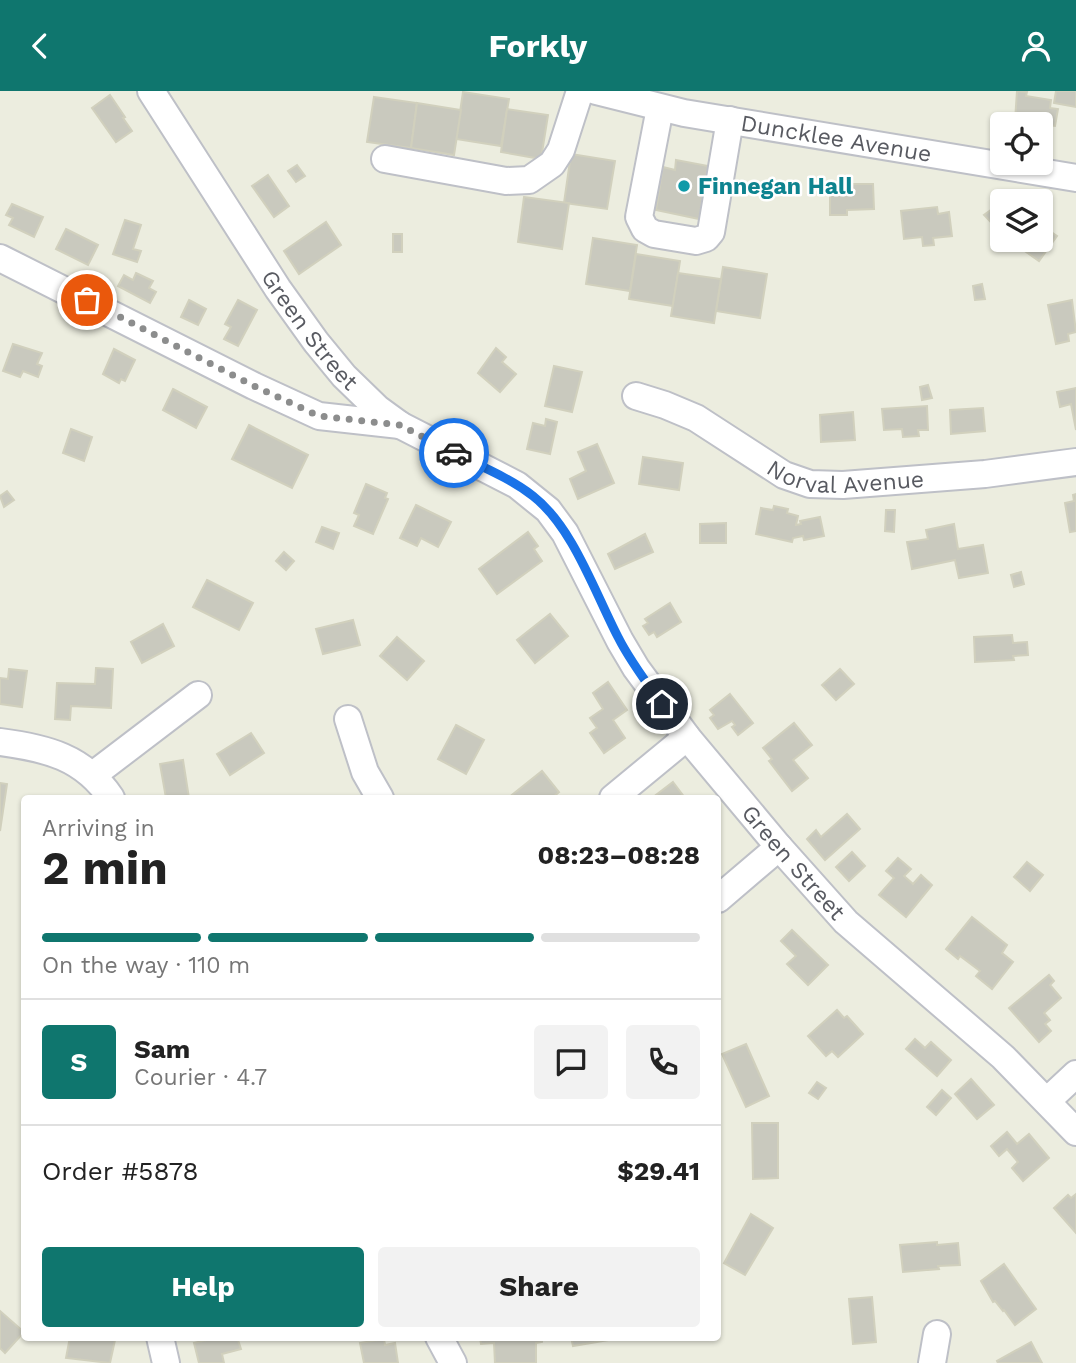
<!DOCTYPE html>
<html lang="en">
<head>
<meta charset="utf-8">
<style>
  body { margin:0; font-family:"Work Sans",sans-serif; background:#f2f2f2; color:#222; height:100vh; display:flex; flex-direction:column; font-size:26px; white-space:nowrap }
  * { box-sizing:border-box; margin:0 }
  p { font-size:23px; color:#767676 }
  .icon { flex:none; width:38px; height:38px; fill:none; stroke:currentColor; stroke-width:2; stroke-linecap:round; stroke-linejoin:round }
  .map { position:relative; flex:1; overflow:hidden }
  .drawer { position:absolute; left:21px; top:704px; width:700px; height:546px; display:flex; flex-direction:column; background:#fff; border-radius:7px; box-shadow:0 2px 5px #0004 }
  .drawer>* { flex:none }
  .controls { position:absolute; left:990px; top:21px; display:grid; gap:14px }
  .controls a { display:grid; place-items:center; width:63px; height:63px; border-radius:7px; background:#fff; box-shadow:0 2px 5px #0004; font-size:35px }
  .pin { position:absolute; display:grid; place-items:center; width:60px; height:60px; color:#fff; margin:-30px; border:4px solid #fff; border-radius:50%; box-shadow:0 2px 7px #0007 }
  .courier { position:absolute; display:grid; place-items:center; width:70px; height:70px; margin:-35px; border:5px solid #1a73e8; border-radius:50%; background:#fff; color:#222; box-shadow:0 2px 9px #0007 }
  .head em { font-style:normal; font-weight:700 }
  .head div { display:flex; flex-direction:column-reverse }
  .head { display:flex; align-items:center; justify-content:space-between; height:119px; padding:0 21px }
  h1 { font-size:46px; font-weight:700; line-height:52px }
  .bar { display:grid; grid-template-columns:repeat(4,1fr); gap:10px 7px; align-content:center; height:84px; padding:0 21px }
  .bar i { height:9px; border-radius:5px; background:#e0e0e0 }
  .bar .current { background:#0f766e }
  .bar p { grid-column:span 4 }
  .line { display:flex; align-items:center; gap:18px; padding:0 21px; border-top:2px solid #e0e0e0 }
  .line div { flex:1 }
  .round { display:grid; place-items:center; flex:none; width:74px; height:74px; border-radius:7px; background:#f2f2f2 }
  .cta { display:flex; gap:14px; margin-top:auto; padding:14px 21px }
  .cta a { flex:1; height:80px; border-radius:7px; background:#0f766e; color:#fff; font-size:28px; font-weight:700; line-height:80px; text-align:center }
  .cta a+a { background:#f2f2f2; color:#222 }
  header { display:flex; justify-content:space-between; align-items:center; height:91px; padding:0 21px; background:#0f766e; color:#fff; font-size:32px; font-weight:700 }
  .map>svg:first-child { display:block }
  .building { fill:#c9c9be; stroke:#d1d0bd; stroke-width:2 }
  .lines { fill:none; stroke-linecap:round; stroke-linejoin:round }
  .minor-casing { stroke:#bec0c7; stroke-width:30 }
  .minor { stroke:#fff; stroke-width:26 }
  .done { stroke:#8c8d8d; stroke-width:7; stroke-dasharray:0 12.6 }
  .route { stroke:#1a73e8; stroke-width:9 }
  .culture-dot { fill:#0f9aa8; stroke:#fff; stroke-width:2.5 }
  .labels { text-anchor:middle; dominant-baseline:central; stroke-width:5; stroke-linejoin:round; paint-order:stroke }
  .street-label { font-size:23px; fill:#585a61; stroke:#fff }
  .culture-label { font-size:23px; font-weight:bold; fill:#0d838f; stroke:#fff; text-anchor:start }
</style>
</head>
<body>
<header><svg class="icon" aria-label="back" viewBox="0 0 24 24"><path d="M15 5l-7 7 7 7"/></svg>Forkly<svg class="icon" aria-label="person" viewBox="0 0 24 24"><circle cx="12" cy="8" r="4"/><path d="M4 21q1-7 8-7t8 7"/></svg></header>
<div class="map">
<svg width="1076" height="1272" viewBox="0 0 1076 1272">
  <rect width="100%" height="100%" fill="#eceddf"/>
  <g class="building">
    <path d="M1017 0 1027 1 1026 5 1051 9 1050 17 1058 18 1055 35 1047 34 1046 41 1041 40V33H1019L1020 31 1015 30Z"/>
    <path d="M1056 0H1076V16L1054 12Z"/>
    <path d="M463 1 509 8 501 55 456 48Z"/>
    <path d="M110 4 125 26 123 27 132 40 116 51 92 17Z"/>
    <path d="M374 6 417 12 411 57 367 51Z"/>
    <path d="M417 12 461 19 454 64 411 57Z"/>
    <path d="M507 18 548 24 541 68 501 61Z"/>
    <path d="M571 63 615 70 607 118 564 112Z"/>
    <path d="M676 69 708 75 706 85H710L707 105H703L699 128 656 119 663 76 675 79Z"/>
    <path d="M297 74 305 85 296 91 288 80Z"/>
    <path d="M268 84 289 115 274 126 252 95Z"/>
    <path d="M830 93H873L874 118 847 119V124H830Z"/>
    <path d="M524 106 569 112 562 158 518 151Z"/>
    <path d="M1002 111H1003V144L984 124Z"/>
    <path d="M12 113 43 126 34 146 9 134 13 127 6 124Z"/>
    <path d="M937 116 938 123 949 121 952 145 933 147 934 154 923 155 922 146 904 148 901 120Z"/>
    <path d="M125 129 141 134 133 158 141 160 137 171 113 163Z"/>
    <path d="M326 131 341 154 299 183 284 160Z"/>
    <path d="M1041 134 1057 145 1039 170 1009 149H1041Z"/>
    <path d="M66 138 98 154 88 174 56 158Z"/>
    <rect x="393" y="143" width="9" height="18"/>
    <path d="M593 147 637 154 630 200 586 193Z"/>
    <path d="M636 163 680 170 673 215 629 208Z"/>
    <path d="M723 176 767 183 760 227 716 220Z"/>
    <path d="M136 182 153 190 149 197 156 201 150 212 118 195 124 184 133 189Z"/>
    <path d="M678 182 721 188 714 232 671 225Z"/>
    <path d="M982 193 985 208 975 209 973 195Z"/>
    <path d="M189 209 206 218 198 234 181 226Z"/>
    <path d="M238 209 257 219 238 255 224 248 231 236 225 233Z"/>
    <path d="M1072 209 1076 241 1068 243 1069 250 1056 253 1048 214Z"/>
    <path d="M13 253 42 262 37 273 42 275 38 286 23 280 20 286 3 280Z"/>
    <path d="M496 257 506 266 502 271 516 283 500 301 478 282Z"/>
    <path d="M114 258 135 269 125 290 121 288 119 292 103 283Z"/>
    <path d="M554 275 582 281 572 321 545 315Z"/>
    <path d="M928 294 932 307 922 309 920 296Z"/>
    <path d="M1076 297V339L1071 313 1060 316 1057 301Z"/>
    <path d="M173 298 207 316 196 337 163 319Z"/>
    <path d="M927 315 928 339H918L919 345 903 346 902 338 884 339 882 318Z"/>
    <path d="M983 317 985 340 951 343 950 319Z"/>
    <path d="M853 321 855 349 821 351 820 324Z"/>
    <path d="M546 328 557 331 550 363 527 358 533 332 545 335Z"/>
    <path d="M249 334 308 364 292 397 232 368Z"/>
    <path d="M71 338 92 346 84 370 63 362Z"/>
    <path d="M597 353 614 392 578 408 570 388 586 380 578 361Z"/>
    <path d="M643 366 683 372 679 399 639 393Z"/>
    <path d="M366 393 387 402 385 407 388 408 373 443 354 435 359 424 354 422Z"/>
    <path d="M7 400 14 409 4 416 0 405Z"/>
    <path d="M1076 403V440L1070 441 1065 412 1074 410 1073 404Z"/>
    <path d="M416 414 451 431 438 456 421 447 417 455 400 447Z"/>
    <path d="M774 415 788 418 787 422 798 425 796 434 801 433 800 430 820 426 824 445 804 449 803 445 793 447 792 451 756 443 761 417 773 419Z"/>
    <path d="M886 419H895L894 441 885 440Z"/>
    <path d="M726 432V452H700V433Z"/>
    <path d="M954 433 958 458 983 454 988 482 959 487 955 469 912 478 907 451 928 448 926 439Z"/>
    <path d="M322 436 339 442 333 458 316 451Z"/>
    <path d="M528 441 538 455 534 458 542 470 497 503 479 478Z"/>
    <path d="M645 443 653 461 615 478 608 463Z"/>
    <path d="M284 461 294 470 286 479 276 470Z"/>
    <path d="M1021 481 1024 493 1014 496 1011 484Z"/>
    <path d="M207 489 253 512 239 539 193 516Z"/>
    <path d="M670 512 681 531 657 546 654 541 649 544 643 535 648 532 645 528Z"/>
    <path d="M550 523 568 545 535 572 517 549Z"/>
    <path d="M353 529 360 554 323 563 316 538Z"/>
    <path d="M163 533 174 555 142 572 131 551Z"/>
    <path d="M1012 544 1013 552 1027 551 1028 564 1013 565 1014 569 975 571 974 546Z"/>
    <path d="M397 546 424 570 407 589 380 565Z"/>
    <path d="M96 577 113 578 111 617 71 615 70 629 55 628 57 592 95 593Z"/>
    <path d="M9 578 27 580 22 616 0 613V587L8 588Z"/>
    <path d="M840 578 854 593 836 609 822 594Z"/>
    <path d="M608 591 627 619 613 629 625 647 604 662 590 642 597 637 590 627 603 618 593 602Z"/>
    <path d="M730 603 753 632 738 644 732 636 735 634 732 630 718 638 710 627 714 624 710 619Z"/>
    <path d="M794 632 812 654 793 669 808 687 792 700 769 670 772 668 763 657Z"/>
    <path d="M456 634 484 649 466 683 438 668Z"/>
    <path d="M251 642 264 662 230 684 217 663Z"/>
    <path d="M183 669 189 707H166L160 673Z"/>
    <path d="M542 680 559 701 552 707H508Z"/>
    <path d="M673 691 685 707H652Z"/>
    <path d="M0 692 7 693 0 740Z"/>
    <path d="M847 723 860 738 825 769 807 748 816 739 821 746Z"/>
    <path d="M852 761 865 775 849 790 836 776Z"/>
    <path d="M898 767 911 778 904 785 913 793 921 784 932 794 906 826 879 804 894 787 886 780Z"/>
    <path d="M1027 771 1043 784 1030 800 1014 786Z"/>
    <path d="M972 826 1007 854 1002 862 1013 871 992 898 976 885 980 880 960 865 958 868 946 858Z"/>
    <path d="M792 839 828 874 808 894 787 873 796 865 781 850Z"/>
    <path d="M1049 884 1054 890 1050 894 1061 907 1044 922 1050 929 1045 933 1051 940 1039 951 1009 917Z"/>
    <path d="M837 919 844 927 847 925 863 943 838 966 832 960 826 965 808 945Z"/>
    <path d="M915 948 925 957 931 951 951 969 937 985 906 958Z"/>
    <path d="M746 953 769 1005 746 1016 722 963Z"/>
    <path d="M971 988 994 1014 977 1028 955 1003Z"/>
    <path d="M817 991 826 997 818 1008 809 1002Z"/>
    <path d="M942 999 951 1007 936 1024 927 1016Z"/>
    <path d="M752 1032H778V1087L753 1088Z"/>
    <path d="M1007 1041 1017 1053 1029 1043 1049 1067 1023 1090 1012 1077 1018 1071 1007 1058 999 1065 991 1055Z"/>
    <path d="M1076 1103V1142L1054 1117 1068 1104 1071 1107Z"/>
    <path d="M751 1123 773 1137 745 1184 724 1172Z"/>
    <path d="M937 1151V1154L958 1152 960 1174 938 1175 939 1178 903 1181 900 1154Z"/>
    <path d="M1004 1173 1036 1218 1015 1234 1004 1219 1003 1220 995 1210 993 1211 981 1190Z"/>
    <path d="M872 1206 876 1251 853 1253 849 1208Z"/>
    <path d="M0 1220 24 1241 5 1262 0 1257Z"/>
    <path d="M70 1246H99L115 1249 110 1272 66 1267Z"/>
    <path d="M218 1246H237L241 1258 222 1263 224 1272H199L194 1252Z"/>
    <path d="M480 1246H542V1251L536 1252V1272H495L494 1252 481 1253Z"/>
    <path d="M571 1246H626L573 1255Z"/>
    <path d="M384 1248 385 1254 395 1252 398 1272H364L360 1252Z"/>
    <path d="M1031 1251 1042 1272H998L997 1270Z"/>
  </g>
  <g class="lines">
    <defs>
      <g id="minor">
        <path id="s1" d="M151 0 278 198 316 251 344 285 378 318 400 334 517 394 548 419 565 442 620 550 636 577 687 646 779 756 846 831 1003 966 1076 1041"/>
        <path id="s2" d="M596 0 684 22 1076 87"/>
        <path d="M660 17 639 126 645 138 654 143 696 150 706 147 711 141 730 29"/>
        <path d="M385 68 506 90 529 89 552 73 561 59 580 0"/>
        <path d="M0 167 254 295 319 325 400 334"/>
        <path id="s3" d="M636 305 665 314 696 327 784 384 810 393 843 394 985 383 1076 371"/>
        <path d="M348 628 365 681 380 707"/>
        <path d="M0 651C46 657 84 666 111 707"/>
        <path d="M93 684 198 604"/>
        <path d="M613 707 687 646"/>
        <path d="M718 808 779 756"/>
        <path d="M1047 1010 1076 983"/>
        <path d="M160 1246 166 1272"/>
        <path d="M439 1246 453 1272"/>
        <path d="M932 1272 937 1243"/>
      </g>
    </defs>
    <use href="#minor" class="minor-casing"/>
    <use href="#minor" class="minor"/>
  </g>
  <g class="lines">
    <path class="done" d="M87 209 254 295 319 325 400 334 454 362"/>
    <path class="route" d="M454 362C480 375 510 387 533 405 573 436 595 502 618 546 630 570 646 591 662 613"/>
  </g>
  <circle class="culture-dot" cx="684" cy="95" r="7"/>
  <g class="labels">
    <g class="street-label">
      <text stroke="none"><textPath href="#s2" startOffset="245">Duncklee Avenue</textPath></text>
      <text stroke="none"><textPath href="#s1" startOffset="287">Green Street</textPath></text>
      <text stroke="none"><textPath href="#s3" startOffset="231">Norval Avenue</textPath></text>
      <text stroke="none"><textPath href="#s1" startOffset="1022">Green Street</textPath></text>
    </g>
    <g class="culture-label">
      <text x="698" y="95">Finnegan Hall</text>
    </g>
  </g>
</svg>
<div class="controls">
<a><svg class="icon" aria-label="locate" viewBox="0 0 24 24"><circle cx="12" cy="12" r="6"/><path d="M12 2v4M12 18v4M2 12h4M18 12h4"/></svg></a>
<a><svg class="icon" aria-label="layers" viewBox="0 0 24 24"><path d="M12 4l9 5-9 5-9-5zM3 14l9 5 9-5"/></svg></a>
</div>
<div class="pin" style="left:87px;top:209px;background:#ea580c"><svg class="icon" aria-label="bag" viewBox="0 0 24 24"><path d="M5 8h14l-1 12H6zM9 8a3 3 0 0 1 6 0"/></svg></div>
<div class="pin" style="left:662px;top:613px;background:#1f2937"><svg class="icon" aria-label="home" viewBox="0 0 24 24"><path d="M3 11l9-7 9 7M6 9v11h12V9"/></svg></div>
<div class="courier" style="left:454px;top:362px"><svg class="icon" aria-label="car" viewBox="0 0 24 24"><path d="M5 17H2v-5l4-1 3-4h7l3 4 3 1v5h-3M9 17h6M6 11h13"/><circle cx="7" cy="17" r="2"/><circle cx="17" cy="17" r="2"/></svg></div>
<section class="drawer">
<div class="head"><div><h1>2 min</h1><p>Arriving in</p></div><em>08:23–08:28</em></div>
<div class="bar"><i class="current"></i><i class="current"></i><i class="current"></i><i></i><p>On the way · 110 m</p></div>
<div class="line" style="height:126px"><b class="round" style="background:#0f766e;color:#fff">S</b><div><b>Sam</b><p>Courier · 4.7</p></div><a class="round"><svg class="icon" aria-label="chat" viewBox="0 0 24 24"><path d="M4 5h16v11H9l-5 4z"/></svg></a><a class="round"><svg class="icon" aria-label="phone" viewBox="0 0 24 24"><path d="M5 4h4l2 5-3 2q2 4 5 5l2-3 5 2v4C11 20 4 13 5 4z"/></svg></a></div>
<div class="line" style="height:91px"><div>Order #5878</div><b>$29.41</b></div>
<div class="cta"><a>Help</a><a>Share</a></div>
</section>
</div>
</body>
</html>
